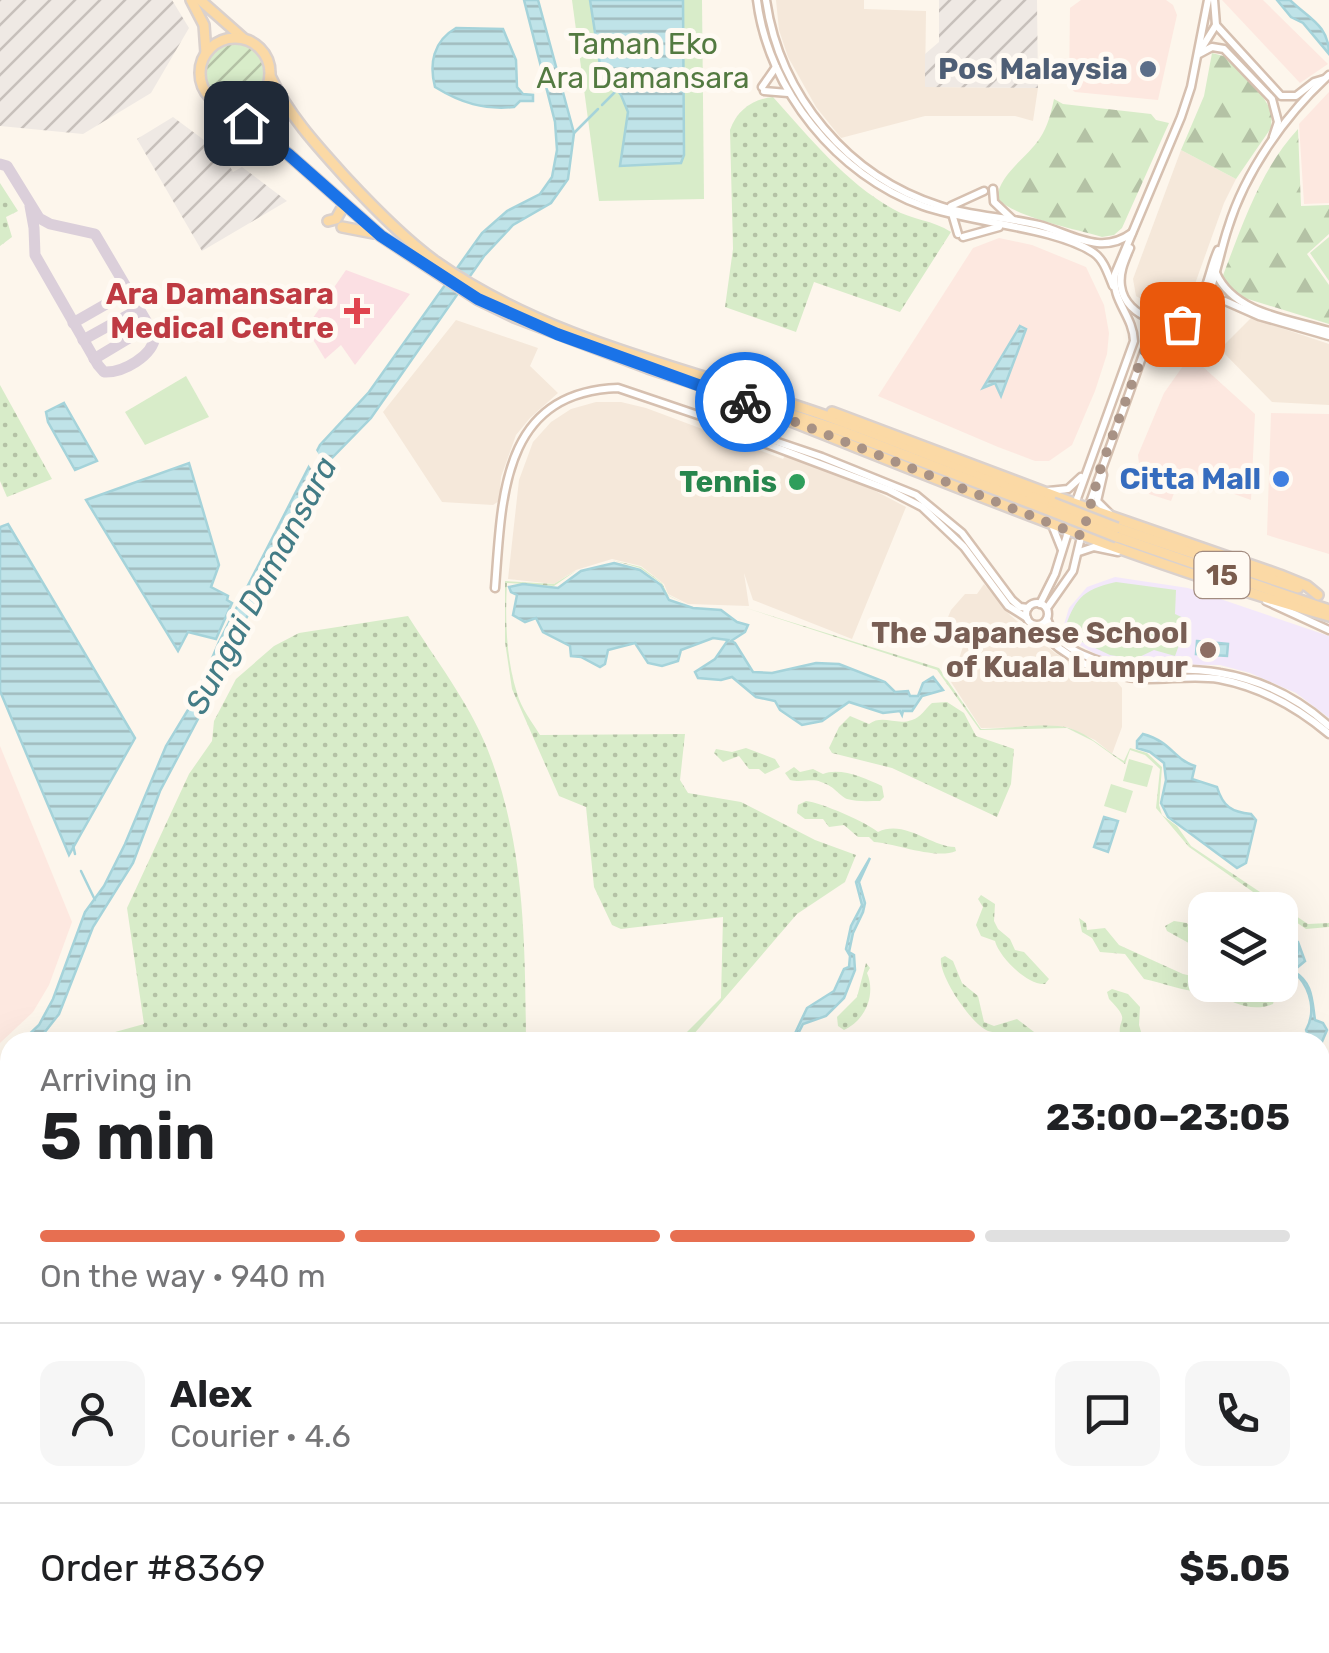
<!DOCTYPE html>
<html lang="en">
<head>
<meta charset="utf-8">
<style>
  body { margin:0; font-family:Rubik,sans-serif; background:#f6f6f6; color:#202124; height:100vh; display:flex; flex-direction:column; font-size:38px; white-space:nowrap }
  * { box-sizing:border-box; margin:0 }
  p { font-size:32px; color:#757577 }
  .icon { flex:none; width:55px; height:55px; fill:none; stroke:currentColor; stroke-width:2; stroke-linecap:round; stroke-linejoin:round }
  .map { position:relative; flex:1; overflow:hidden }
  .drawer { position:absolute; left:0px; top:1032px; width:1330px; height:622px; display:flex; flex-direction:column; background:#fff; border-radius:30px 30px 0 0; box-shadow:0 10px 40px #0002 }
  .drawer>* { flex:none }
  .controls { position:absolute; left:1188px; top:892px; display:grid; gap:20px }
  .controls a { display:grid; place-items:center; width:110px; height:110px; border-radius:20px; background:#fff; box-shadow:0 10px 40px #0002; font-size:50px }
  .pin { position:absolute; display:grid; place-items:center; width:85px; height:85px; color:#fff; margin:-42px; border-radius:20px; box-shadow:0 5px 15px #0006 }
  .courier { position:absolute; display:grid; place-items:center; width:100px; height:100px; margin:-50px; border:8px solid #1a73e8; border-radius:50%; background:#fff; color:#222; box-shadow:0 2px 12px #0007 }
  .head em { font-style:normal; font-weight:700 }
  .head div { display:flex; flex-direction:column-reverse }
  .head { display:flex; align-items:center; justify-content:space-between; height:170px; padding:0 40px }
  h1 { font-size:65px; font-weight:700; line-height:75px }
  .bar { display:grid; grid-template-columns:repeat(4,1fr); gap:15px 10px; align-content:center; height:120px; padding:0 40px }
  .bar i { height:12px; border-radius:8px; background:#e0e0e0 }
  .bar .selected { background:#e76f51 }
  .bar p { grid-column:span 4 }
  .line { display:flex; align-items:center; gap:25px; padding:0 40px; border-top:2px solid #e0e0e0 }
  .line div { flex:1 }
  .round { display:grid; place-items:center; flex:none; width:105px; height:105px; border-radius:20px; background:#f6f6f6 }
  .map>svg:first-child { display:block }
  .residential { fill:#f5e8da }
  .commercial { fill:#fde8e0 }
  .industrial { fill:url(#industrial-furrows) }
  .education { fill:#f3e8fa }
  .medical { fill:#fbdfe3 }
  .grass { fill:url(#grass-dots) }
  .forest { fill:url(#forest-firs) }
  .park { fill:#d8ecc9 }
  .garden { fill:url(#garden-furrows) }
  .water { fill:url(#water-rules); stroke:#a5d3da; stroke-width:2.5 }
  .pier { fill:#fdf6ec }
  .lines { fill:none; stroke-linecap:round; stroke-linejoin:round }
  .stream { stroke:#a5d3da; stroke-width:2.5 }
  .taxiway { stroke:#dbcfda; stroke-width:11 }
  .secondary-casing { stroke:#d6c0b0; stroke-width:11 }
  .primary-casing { stroke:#dad1cd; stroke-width:14 }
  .highway-casing { stroke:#dad1cd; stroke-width:15 }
  .secondary { stroke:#fff; stroke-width:6 }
  .primary { stroke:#fbd9a5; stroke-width:9 }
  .highway { stroke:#f7b7a3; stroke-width:10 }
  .primary-bridge-casing { stroke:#dad1cd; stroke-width:14; stroke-linecap:butt }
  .primary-bridge { stroke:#fbd9a5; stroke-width:9 }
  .done { stroke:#a89285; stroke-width:10; stroke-dasharray:0 18 }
  .route { stroke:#1a73e8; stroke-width:12 }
  .service-dot { fill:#5c6f8a; stroke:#fffaf3; stroke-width:4 }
  .health-dot { fill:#e0444e; stroke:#fffaf3; stroke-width:4 }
  .shop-dot { fill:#3f7fe0; stroke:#fffaf3; stroke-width:4 }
  .leisure-dot { fill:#2e9e5b; stroke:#fffaf3; stroke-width:4 }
  .education-dot { fill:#8d6e63; stroke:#fffaf3; stroke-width:4 }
  .labels { text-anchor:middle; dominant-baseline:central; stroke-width:10; stroke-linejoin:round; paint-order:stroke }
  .shield { fill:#fffaf3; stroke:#a28b7f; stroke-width:2.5 }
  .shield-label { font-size:28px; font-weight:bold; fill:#7a5c4d }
  .park-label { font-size:30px; fill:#537a41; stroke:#fffaf3 }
  .service-label { font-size:30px; font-weight:bold; fill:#4e5e75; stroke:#fffaf3; text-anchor:end }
  .health-label { font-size:30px; font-weight:bold; fill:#be3a42; stroke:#fffaf3; text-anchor:end }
  .shop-label { font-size:30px; font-weight:bold; fill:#366cbe; stroke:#fffaf3; text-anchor:end }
  .leisure-label { font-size:30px; font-weight:bold; fill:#27864d; stroke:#fffaf3; text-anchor:end }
  .education-label { font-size:30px; font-weight:bold; fill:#785e54; stroke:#fffaf3; text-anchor:end }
  .water-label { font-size:32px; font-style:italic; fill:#437c86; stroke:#fffaf3 }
</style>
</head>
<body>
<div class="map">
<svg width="1329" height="1653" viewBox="0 0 1329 1653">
  <defs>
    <pattern id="industrial-furrows" width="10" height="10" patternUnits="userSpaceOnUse" patternTransform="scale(2.5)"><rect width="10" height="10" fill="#efe9e4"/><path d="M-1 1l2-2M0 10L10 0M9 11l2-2" fill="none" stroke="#c7c0bb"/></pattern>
    <pattern id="grass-dots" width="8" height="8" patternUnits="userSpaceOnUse" patternTransform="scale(2.5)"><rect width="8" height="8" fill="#d8ecc9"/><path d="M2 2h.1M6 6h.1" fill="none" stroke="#b4c2a5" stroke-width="1.8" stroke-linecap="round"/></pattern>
    <pattern id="forest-firs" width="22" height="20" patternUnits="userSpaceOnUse" patternTransform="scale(2.5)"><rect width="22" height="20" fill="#d8ecc9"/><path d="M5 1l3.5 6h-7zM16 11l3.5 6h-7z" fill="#b4c2a5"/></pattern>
    <pattern id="garden-furrows" width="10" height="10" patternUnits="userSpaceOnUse" patternTransform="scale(2.5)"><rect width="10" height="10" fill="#d8ecc9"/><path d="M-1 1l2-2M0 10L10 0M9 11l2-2" fill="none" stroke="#b4c2a5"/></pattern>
    <pattern id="water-rules" width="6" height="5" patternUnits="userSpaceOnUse" patternTransform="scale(2.5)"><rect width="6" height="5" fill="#bfe3e8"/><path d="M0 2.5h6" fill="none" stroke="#a0bbbe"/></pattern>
  </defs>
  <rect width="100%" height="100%" fill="#fdf6ec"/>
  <g class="residential">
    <path d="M776 0H864V9L926 11 925 87 1038 88 1033 121 1015 116H925L841 138 816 107 788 57 779 30Z"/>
    <path d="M1181 150 1236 179 1224 203 1191 295 1182 306 1171 310 1159 309 1136 296 1133 279Z"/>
    <path d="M1251 318 1329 344V405L1272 402 1220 349Z"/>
    <path d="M456 320 538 348 530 366 558 393 530 418 516 435 501 477 499 501 493 505 442 502 383 412Z"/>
    <path d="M596 402H621L646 408 783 459 785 456 864 485 906 507 852 639 753 600 744 573 749 606 688 604 668 594 664 584 641 566 612 559 576 570 554 584 508 579 519 480 533 442 551 422 571 409Z"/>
    <path d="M984 584 1010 615 1055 653 1079 667 1117 682 1122 688V727L1112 754 1095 740 1067 727 981 728 951 682 965 641 953 625 946 622 951 610 965 594H977Z"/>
  </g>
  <g class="commercial">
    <path d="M1081 0H1166L1173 5 1177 15 1158 100 1075 92 1069 87 1070 8Z"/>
    <path d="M1222 0H1263L1328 64 1300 83Z"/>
    <path d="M1329 92V203L1304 204 1299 124Z"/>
    <path d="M999 238 1032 245 1086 267 1104 305 1109 333 1107 354 1095 391 1072 445 1049 461H1035L998 447 878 396 973 248Z"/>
    <path d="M1183 366H1202L1255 414 1251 500 1181 475 1171 501 1149 494 1141 483 1138 455 1164 393Z"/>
    <path d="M1271 413 1329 414V554L1267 535Z"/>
    <path d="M0 746 72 922 49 985 33 1012 0 1043Z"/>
  </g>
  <g class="industrial">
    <path d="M0 0H172L189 28 151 93 83 134 0 126Z"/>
    <path d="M939 0H1037L1038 88 925 87V54L939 42Z"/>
    <path d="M173 117 223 154 233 172 242 167 287 201 202 251 137 139Z"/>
    <rect x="0" y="1431" width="10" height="115"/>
    <path d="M198 1645H524V1653H184Z"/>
  </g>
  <path class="education" d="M1115 577 1188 588 1329 636V718L1296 693 1250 673 1220 665 1125 664 1099 656 1061 634 1069 608 1087 587Z"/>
  <path class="medical" d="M346 270 410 294 355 365 341 345 325 359 306 328Z"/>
  <g class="grass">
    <path d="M773 97C810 138 845 182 893 209 912 220 933 220 951 232L900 312 814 282 796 332 725 307 733 249 730 130C737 110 753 99 773 97Z"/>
    <path d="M0 183 18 211 6 217 12 237 0 246Z"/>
    <path d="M0 385 52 479 7 497 0 481Z"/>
    <path d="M612 560 641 567 662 583 668 595 688 605 743 607 939 668 981 729C1005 729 1048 722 1069 728 1090 734 1105 751 1124 761L1130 748 1147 753 1162 767 1159 805 1162 815 1177 826 1191 846 1308 924 1329 923V927L1306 929 1189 847 1156 808 1160 769 1145 755 1130 750 1125 764 1093 741 1067 728 980 730 937 670 743 607 688 605 667 595 661 583 640 568 612 560 577 570 554 586 507 583C505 618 506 659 517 693 521 708 532 722 540 735L685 734 680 780 688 793 741 802 815 840 856 855 845 882 797 914 687 1042H662L681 1038 721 998 723 917 621 929 612 925 594 887 586 807 559 796 512 689 505 642V581L554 584 577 570Z"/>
    <path d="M408 616C435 659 468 701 487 748 525 843 525 941 526 1042H79L144 1024 127 908 189 774 212 741 214 721 236 679 274 646 299 633Z"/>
    <path d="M947 702 964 713 976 736 1014 749 1011 784 997 817 892 768 832 753 829 748 839 727 850 716 869 724C883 714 896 726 912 720 921 717 925 709 932 703Z"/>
    <path d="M746 748 775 759 780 767 765 774 759 769H749L739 756 723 762 714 753 716 749 732 752Z"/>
    <path d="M794 767 800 772 813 769 823 774C840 767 865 778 882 786L884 797 880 801C869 801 857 802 847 799 838 795 836 787 821 782 811 778 802 783 790 780L785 773Z"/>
    <path d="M806 801C820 802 868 823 878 832 905 819 931 847 955 847L956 851C936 860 894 843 874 842L869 837H858L844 825 829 827 823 819H805L797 813 798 805Z"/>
    <path d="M981 895 995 904 994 921 998 929 1010 939 1015 950 1024 952 1049 979 1045 984C1028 986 999 957 995 941L981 936 976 925 983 907 978 899Z"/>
    <path d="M1079 918 1086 923 1087 930 1105 928 1119 945 1183 974 1205 979V985H1244L1248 990 1267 985 1276 992 1273 1004C1253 1012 1231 1004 1216 991 1191 995 1168 984 1144 979L1125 954 1100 952 1092 938 1082 932Z"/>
    <path d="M1174 921 1187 923 1194 934 1205 937V952L1167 931 1165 926Z"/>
    <path d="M945 956 953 961 962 983 978 996 984 1022 994 1026 1017 1019 1038 1035 1037 1040C1022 1033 1004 1036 988 1031 971 1024 938 975 941 958Z"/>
    <path d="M866 963 870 968 867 973C876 994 866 1020 844 1030L838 1026 837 1017 857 997Z"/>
    <path d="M1112 989 1128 994 1140 1007 1139 1025 1144 1042H1122C1113 1016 1135 1025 1109 999L1107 992Z"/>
    <path d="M10 1084V1189H0V1098Z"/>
    <path d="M1329 1297V1653H1267L1262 1645H1320V1298Z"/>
    <path d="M560 1645H901L905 1653H560Z"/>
    <path d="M1122 1645H1189L1187 1653H1125Z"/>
  </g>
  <g class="forest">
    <path d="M1212 53 1227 57 1260 92 1272 112 1271 128 1236 179 1181 150 1204 96Z"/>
    <path d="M1054 99 1063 104 1151 114 1156 120 1169 123 1122 228 1114 235 1102 237C1076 229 1013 217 997 198 1000 173 1027 158 1040 138 1048 126 1051 113 1054 99Z"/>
    <path d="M1298 129 1301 206 1329 205V234L1307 254 1329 285V324L1235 295 1222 278C1242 226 1260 170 1298 129Z"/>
  </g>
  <g class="park">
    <path d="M572 0H702L704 199 599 201Z"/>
    <path d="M1329 237V281L1310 253Z"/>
    <path d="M186 376 209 417 145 445 125 412Z"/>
    <path d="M1116 582 1176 590 1175 614 1188 620 1175 656 1154 650 1135 659 1110 655 1063 633C1075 599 1081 590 1116 582Z"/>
    <path d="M1129 759 1153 766 1147 787 1123 781Z"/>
    <path d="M1111 784 1133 791 1126 813 1104 806Z"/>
    <rect x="0" y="1207" width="10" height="55"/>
  </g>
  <circle class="garden" cx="234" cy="72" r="30"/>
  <g class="water">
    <path d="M524 0H538L574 133 568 179 551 203 513 225 484 256 371 418 332 458 279 566 238 631 208 700 160 791 133 863 93 927 59 1014 37 1042H21L39 1025 53 999 85 912 104 886 125 844 166 746 194 700 219 642 320 445 369 392 482 233 507 211 540 194 552 177 557 150 555 122Z"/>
    <path d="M590 0H683L684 155 681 163 620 166 628 112 621 95 600 65Z"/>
    <path d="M1277 0H1290C1308 18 1329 25 1329 54L1303 23 1291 17Z"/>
    <path d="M456 28 503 29 516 60 517 87 523 94 533 95V101H520L514 107C484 110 461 103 435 87 429 64 433 41 456 28Z"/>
    <path d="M1020 326 1026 329 1001 396 995 383 983 388Z"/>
    <path d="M64 403 97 461 75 470 48 422 46 412Z"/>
    <path d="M189 463 219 565 211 587 228 596 227 600 232 603 216 639 188 632 178 651 86 500Z"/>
    <path d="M8 524 135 738 69 855 0 691V527Z"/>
    <path d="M614 563 640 570 661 585 669 600 693 608 721 610 737 622 748 625 745 632 731 641 735 643 753 672 772 673 816 663 839 664 885 682 895 692 908 691 910 696H918L923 683 933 677 943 690 922 696 912 711H903L902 715 900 711 883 713 849 702 822 721 802 725 780 710 775 701 756 697 732 677 721 680 698 678 695 672 715 659 728 640 713 638 681 650 678 661 662 666 648 663 635 643 608 650 605 664 600 667 581 657 571 656 570 646 543 632 536 618 525 622 513 615 517 595 511 592 509 587 523 584 558 588 581 571Z"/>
    <path d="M1197 641 1228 644 1227 656 1196 654Z"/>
    <path d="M1143 734C1172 742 1173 759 1195 766L1192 779 1217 787C1223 807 1232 812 1251 814L1256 820 1246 863 1237 868 1168 817 1161 803 1166 780 1164 763 1150 752 1137 748V741Z"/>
    <path d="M1104 817 1118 821 1108 852 1094 847Z"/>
    <path d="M870 858 859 882 865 903 863 912 853 933 849 952 854 955 855 970 844 998 826 1016 803 1024 794 1042H791L807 1008 834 991 844 969 849 967 850 956 846 949 851 926 862 905 856 882Z"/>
    <path d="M1289 935 1298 942 1305 961 1293 971C1313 982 1312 1000 1315 1020L1323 1023 1327 1030 1321 1044 1325 1075 1320 1081V1042H1310L1306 1030C1316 1012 1311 991 1298 976L1280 972V959L1295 960 1299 949Z"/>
  </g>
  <path class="pier" d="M314 447 330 472 322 485 306 461Z"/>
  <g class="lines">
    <g class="stream">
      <path d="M602 105 617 90"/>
      <path d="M574 133 598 109"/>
      <path d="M73 845 75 854"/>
      <path d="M81 871 95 900"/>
    </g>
    <g class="taxiway">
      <path d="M0 164 7 166 39 218 50 224 95 234 155 336C153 356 123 373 104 372L98 365 35 255 34 228 30 206"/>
      <path d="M73 323 129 291"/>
      <path d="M83 340 139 309"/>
      <path d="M94 359 149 326"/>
    </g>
    <defs>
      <g id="secondary">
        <path d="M757 0C768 90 838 176 923 206 970 223 1056 227 1094 253 1104 260 1108 274 1113 286"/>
        <path d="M766 0C780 96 848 177 940 206 972 216 1006 217 1039 225 1072 234 1101 256 1132 233"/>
        <path d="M1214 0 1216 25 1281 96H1296L1314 82 1324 79"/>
        <path d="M1201 49 1216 25"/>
        <path d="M1199 54 1212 47 1224 49 1272 99 1278 122 1273 137"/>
        <path d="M762 87 776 67"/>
        <path d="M764 91 788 93"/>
        <path d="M993 189 994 202 1012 219"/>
        <path d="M951 206 984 191"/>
        <path d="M953 217 958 234"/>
        <path d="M963 237 999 227"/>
        <path d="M1130 248C1125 260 1119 272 1121 286 1125 318 1173 334 1195 308 1207 293 1210 267 1218 250"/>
        <path d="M1216 273C1234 314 1290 319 1329 331"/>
        <path d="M1199 312 1213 303 1225 301 1259 316 1329 336"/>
        <path d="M739 428 756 440 889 490 922 507 964 547 1008 606 1027 618"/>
        <path d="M1101 468 1103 475 1097 501 1110 514"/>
        <path d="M1049 491 1068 489 1081 477"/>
        <path d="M1074 507 1134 341C1133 315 1111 301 1115 274L1181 117 1191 87 1208 0"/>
        <path d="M1088 508 1145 349C1159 329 1187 328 1200 308 1216 285 1219 254 1228 228 1245 172 1285 115 1329 75"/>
        <path d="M1052 525 1062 550"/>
        <path d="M1079 552 1094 547 1118 552"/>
        <path d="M495 588C502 498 501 392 618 388L822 457 916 495 962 533 1012 600 1020 607 1028 608"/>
        <path d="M1266 601 1329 630"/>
        <circle cx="1037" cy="614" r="11"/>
        <path d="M1040 604 1055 574 1069 529"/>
        <path d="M1047 608 1073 571 1085 520"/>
        <path d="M1047 619C1054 637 1067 648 1084 655 1139 680 1168 663 1220 673 1262 680 1297 697 1329 726"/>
        <path d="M1034 625C1064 658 1103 678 1149 679 1172 679 1197 675 1219 679 1261 687 1297 707 1329 734"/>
        <path d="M1320 1171H1329"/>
        <path d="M0 1563H10"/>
        <path d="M0 1570H10"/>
        <path d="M180 1653 195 1645"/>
        <path d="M194 1653 209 1645"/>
        <path d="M426 1653V1645"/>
        <path d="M433 1653V1645"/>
      </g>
      <g id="primary">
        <path d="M191 0 204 25 206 53"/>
        <path d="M200 0 243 38"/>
        <circle cx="235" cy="73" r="35"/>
        <path d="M270 76C289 116 318 147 347 179 374 208 404 239 436 262 552 344 701 371 832 418 906 445 979 475 1053 503"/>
        <path d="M227 107 288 154 381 236 477 299 514 317 648 368 839 430 1051 511"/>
        <path d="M328 221 336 219 341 210"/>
        <path d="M342 227 373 233"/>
        <path d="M768 412C953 485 1137 563 1329 616"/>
        <path d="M832 412 1087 508 1280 575 1307 586 1318 595"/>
        <path d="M1117 528 1298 588"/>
        <path d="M1117 537 1329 610"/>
      </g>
      <g id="highway">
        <path d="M1320 1273 1329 1272"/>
        <path d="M1320 1285 1329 1284"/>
        <path d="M44 1653 60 1645"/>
        <path d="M69 1653 85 1645"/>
      </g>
    </defs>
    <use href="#secondary" class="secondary-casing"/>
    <use href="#primary" class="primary-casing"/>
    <use href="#highway" class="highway-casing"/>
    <use href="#secondary" class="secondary"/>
    <use href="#primary" class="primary"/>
    <use href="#highway" class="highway"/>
    <defs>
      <g id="primary-bridge">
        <path d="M1053 503 1117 528"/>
        <path d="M1051 511 1117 537"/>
      </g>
    </defs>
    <use href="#primary-bridge" class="primary-bridge-casing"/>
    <use href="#primary-bridge" class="primary-bridge"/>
  </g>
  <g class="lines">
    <path class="done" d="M745 402 1082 536 1101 467 1145 349 1159 335 1182 324"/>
    <path class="route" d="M246 123 288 154 381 236 478 299 557 334 745 402"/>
  </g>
  <circle class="service-dot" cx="1148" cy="69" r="10"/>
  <path class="health-dot" d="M352 296h10v10h10v10h-10v10h-10v-10h-10v-10h10z"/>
  <circle class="shop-dot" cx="1281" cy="479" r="10"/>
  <circle class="leisure-dot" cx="797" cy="482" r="10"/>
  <circle class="education-dot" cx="1208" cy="650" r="10"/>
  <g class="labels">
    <rect class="shield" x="1194.5" y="552" width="55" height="46" rx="8"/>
    <g class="shield-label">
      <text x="1222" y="575">15</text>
    </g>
    <g class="park-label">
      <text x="643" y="44">Taman Eko<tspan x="643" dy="34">Ara Damansara</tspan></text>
    </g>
    <g class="service-label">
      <text x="1128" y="69">Pos Malaysia</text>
    </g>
    <g class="health-label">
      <text x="334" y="294">Ara Damansara<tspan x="334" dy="34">Medical Centre</tspan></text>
    </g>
    <g class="shop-label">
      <text x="1261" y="479">Citta Mall</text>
    </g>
    <g class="leisure-label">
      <text x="777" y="482">Tennis</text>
    </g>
    <g class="education-label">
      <text x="1188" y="633">The Japanese School<tspan x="1188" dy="34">of Kuala Lumpur</tspan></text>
    </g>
    <g class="water-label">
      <text transform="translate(261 585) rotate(-62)">Sungai Damansara</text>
    </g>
  </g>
</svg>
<div class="controls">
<a><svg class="icon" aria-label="layers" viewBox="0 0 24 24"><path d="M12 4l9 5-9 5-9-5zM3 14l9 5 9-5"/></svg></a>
</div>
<div class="pin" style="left:1182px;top:324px;background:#ea580c"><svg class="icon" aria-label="bag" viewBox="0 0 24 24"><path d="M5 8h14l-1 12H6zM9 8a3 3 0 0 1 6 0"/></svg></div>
<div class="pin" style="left:246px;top:123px;background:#1f2937"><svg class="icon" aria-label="home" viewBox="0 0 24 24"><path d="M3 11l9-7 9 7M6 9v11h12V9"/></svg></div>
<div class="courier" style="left:745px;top:402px"><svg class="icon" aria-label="bike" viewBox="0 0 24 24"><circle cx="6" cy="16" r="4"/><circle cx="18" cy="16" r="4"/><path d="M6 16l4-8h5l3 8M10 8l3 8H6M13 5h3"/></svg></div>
<section class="drawer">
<div class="head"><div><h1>5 min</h1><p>Arriving in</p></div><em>23:00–23:05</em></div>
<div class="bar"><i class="selected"></i><i class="selected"></i><i class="selected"></i><i></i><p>On the way · 940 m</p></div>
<div class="line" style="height:180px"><a class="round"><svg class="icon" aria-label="person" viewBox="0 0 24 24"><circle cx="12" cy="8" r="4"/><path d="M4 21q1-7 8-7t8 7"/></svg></a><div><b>Alex</b><p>Courier · 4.6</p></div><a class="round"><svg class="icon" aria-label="chat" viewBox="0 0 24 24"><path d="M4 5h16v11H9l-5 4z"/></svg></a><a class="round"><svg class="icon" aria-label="phone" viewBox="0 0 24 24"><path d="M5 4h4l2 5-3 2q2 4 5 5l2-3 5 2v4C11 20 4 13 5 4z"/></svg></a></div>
<div class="line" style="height:130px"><div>Order #8369</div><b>$5.05</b></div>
</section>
</div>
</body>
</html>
